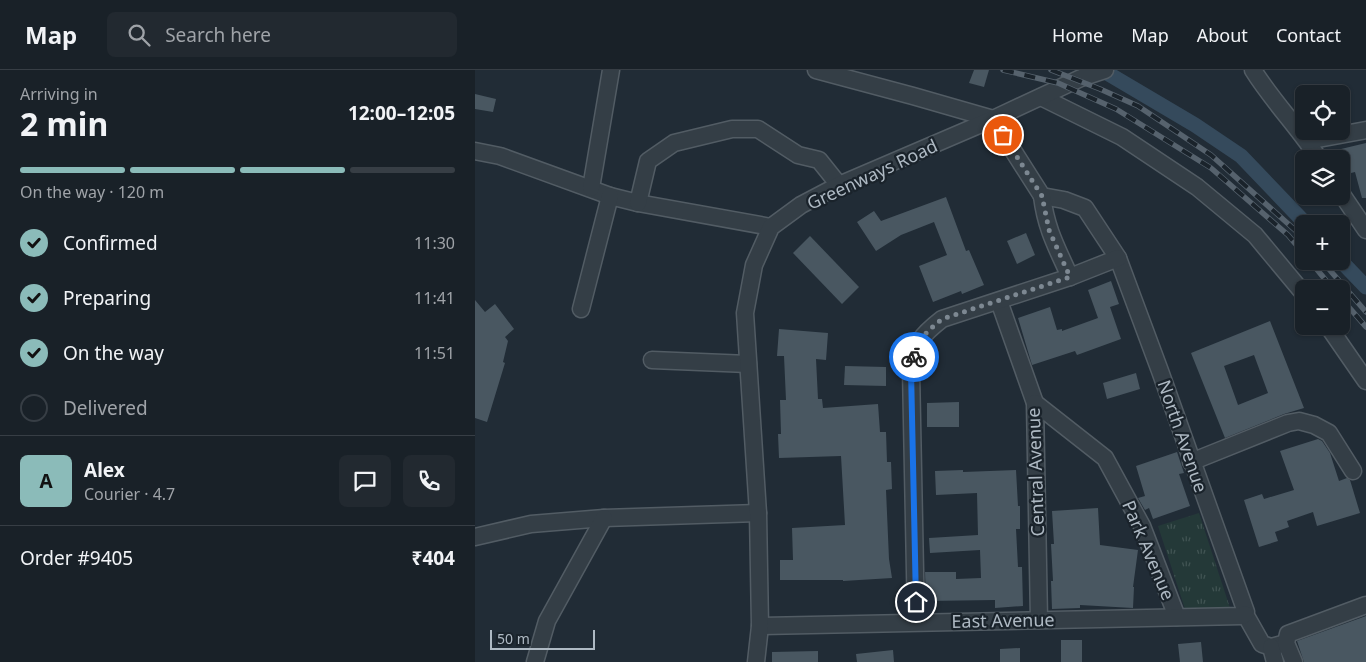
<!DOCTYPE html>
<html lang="en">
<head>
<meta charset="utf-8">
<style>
  body { margin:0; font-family:"Noto Sans",sans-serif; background:#222930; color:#f1f3f6; height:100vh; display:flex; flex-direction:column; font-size:19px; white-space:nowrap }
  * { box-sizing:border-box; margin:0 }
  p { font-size:16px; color:#9fa3a8 }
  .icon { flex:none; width:28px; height:28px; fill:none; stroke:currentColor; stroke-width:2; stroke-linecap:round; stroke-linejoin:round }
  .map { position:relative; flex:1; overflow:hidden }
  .side { display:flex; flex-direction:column; background:#192128; width:475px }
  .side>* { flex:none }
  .fabs { position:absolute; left:820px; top:15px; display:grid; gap:10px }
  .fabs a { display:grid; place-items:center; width:55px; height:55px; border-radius:8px; background:#192128; box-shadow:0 1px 4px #0004,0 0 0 1px #373e45; font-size:25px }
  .scale { position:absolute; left:15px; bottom:12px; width:105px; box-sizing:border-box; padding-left:5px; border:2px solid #aeb9c3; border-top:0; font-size:14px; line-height:18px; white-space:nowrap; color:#aeb9c3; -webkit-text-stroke:4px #1a232b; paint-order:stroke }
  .pin { position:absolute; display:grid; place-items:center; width:42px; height:42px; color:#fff; margin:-21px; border:2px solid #fff; border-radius:50%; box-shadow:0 1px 5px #0007 }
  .courier { position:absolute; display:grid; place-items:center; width:50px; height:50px; margin:-25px; border:4px solid #1a73e8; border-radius:50%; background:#fff; color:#222; box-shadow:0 1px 6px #0007 }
  .headline em { font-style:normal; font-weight:700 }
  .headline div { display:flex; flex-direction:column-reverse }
  .headline { display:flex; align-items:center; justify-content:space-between; height:85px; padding:0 20px }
  h1 { font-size:32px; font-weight:700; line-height:38px }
  .bar { display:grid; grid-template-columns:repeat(4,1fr); gap:8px 5px; align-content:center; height:60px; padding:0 20px }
  .bar i { height:6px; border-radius:4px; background:#373e45 }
  .bar .current { background:#8bbbb9 }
  .bar p { grid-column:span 4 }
  .line { display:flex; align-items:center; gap:12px; padding:0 20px; border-top:1px solid #373e45 }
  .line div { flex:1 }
  .round { display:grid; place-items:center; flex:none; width:52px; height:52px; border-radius:8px; background:#222930 }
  ol { padding:0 20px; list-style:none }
  li { display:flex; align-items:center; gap:15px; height:55px }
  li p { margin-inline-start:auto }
  li .icon { padding:5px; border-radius:50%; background:#8bbbb9; color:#111; stroke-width:4 }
  li:last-child { color:#9fa3a8 }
  li i { width:28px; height:28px; border:2px solid #373e45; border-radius:50% }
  header { display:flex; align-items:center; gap:30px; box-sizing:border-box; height:70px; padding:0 25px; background:#192128; border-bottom:1px solid #373e45 }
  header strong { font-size:24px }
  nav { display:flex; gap:28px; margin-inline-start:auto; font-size:18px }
  .search { width:350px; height:45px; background:#222930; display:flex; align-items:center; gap:12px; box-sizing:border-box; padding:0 18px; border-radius:8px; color:#9fa3a8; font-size:19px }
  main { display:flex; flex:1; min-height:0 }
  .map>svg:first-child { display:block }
  .park { fill:url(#park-tufts) }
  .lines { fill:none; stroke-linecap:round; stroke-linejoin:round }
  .canal { stroke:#354a5c; stroke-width:15 }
  .building { fill:#495761; fill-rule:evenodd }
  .minor-casing { stroke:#525c64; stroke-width:19 }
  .minor { stroke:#343e46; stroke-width:16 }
  .rail-casing { stroke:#56626d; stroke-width:5.5 }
  .rail { stroke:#1a232b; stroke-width:4; stroke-dasharray:11; stroke-linecap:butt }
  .done { stroke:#7d8892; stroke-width:5; stroke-dasharray:0 9 }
  .route { stroke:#1a73e8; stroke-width:6 }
  .labels { text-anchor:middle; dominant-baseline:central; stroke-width:4.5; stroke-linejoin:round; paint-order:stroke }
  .street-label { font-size:18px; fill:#aeb9c3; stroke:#1a232b }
</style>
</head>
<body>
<header>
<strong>Map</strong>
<div class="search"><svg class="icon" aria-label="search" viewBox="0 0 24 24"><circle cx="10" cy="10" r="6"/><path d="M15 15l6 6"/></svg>Search here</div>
<nav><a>Home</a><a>Map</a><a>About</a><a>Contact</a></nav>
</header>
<main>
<section class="side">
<div class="headline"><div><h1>2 min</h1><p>Arriving in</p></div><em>12:00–12:05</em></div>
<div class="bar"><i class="current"></i><i class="current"></i><i class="current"></i><i></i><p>On the way · 120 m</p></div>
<ol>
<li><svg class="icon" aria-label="check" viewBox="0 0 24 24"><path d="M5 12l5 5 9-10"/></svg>Confirmed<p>11:30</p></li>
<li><svg class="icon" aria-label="check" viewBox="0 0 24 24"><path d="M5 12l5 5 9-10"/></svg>Preparing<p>11:41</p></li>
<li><svg class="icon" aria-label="check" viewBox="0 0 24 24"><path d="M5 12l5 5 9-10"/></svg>On the way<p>11:51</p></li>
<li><i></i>Delivered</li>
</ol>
<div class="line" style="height:90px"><b class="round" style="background:#8bbbb9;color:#111">A</b><div><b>Alex</b><p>Courier · 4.7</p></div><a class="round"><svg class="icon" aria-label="chat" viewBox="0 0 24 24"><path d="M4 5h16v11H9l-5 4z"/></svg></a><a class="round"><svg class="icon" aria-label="phone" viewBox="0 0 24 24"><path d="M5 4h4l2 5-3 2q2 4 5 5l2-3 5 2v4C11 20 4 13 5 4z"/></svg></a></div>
<div class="line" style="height:65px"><div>Order #9405</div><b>₹404</b></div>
</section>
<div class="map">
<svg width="891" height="592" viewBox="0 0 891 592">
  <defs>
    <pattern id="park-tufts" width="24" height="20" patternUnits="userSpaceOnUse" patternTransform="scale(1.25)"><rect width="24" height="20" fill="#243938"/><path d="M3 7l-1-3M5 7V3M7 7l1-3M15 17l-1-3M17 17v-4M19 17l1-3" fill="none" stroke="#415453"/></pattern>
  </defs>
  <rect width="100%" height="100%" fill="#212c36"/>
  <path class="park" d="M724 443 755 538 711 542 683 456Z"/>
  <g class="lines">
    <g class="canal">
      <path d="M627 0 720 55 766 86 831 154"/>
      <path d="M866 191 891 217"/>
    </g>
  </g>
  <g class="building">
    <path d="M499 0H514L509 17 494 13Z"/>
    <path d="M0 24 21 29 18 42 0 39Z"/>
    <path d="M891 73V128H887L880 102 872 104 866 79Z"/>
    <path d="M471 127 491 181 494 180 509 215 487 224 486 221 458 232 444 196 472 185 459 152 426 165 401 181 382 152 399 141 406 151Z"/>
    <path d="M551 163 560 185 542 194 532 171Z"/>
    <path d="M335 166 384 217 367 234 318 183Z"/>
    <path d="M636 211 644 234 635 237 646 269 602 285 600 281 557 295 543 248 575 237 582 260 587 259V261L623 248 613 220Z"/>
    <path d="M0 230 10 242 20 234 39 259 30 267 33 271 28 292 30 293 12 352 0 348Z"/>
    <path d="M795 251 829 338 809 344 750 368 716 283ZM779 285 793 323 763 335 749 296Z"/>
    <path d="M304 259 353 263 351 290 341 289 343 329H347L348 338 403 334 405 362H411L412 392H416L417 419 411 420 414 489 417 508 368 511V510H305V490H318L317 458 370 455 366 386 304 388 303 364H306L305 330H311L309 286H302Z"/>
    <path d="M370 296 411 297V316L369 315Z"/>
    <path d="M661 303 665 319 632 329 628 313Z"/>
    <path d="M484 332V357H452V333Z"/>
    <path d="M843 369 847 371 855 383 864 411 872 408 875 410 885 443 842 456 838 442 812 451 814 457 800 462 803 471 784 477 769 430 787 424 789 429 819 420 805 381Z"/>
    <path d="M702 382 709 403 704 404 715 436 678 449 674 438 670 440 663 428 670 426 661 396Z"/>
    <path d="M488 400V402L541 400 543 436H545V459H541L543 497H547L548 536 520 538V530L451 531 450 502H481V509L506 508 505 480 455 483 454 468 503 465 502 423 461 425 460 401Z"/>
    <path d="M623 438 625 475 663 480 658 517H659L658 538 605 535V538L577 539 576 511H578L576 474H579L577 441Z"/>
    <path d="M891 546V592H829L822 571Z"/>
    <rect x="586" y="570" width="21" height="22"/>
    <path d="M726 572 728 592H705L703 574Z"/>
    <path d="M545 578V592H525V579Z"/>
    <path d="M418 580 419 592H382L381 584Z"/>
    <path d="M343 581V592H297V582Z"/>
  </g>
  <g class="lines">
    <defs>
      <g id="minor">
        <path d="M341 0 438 26 518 49 567 126 589 130 610 138 643 188 685 301 771 542 770 544 787 574 796 577 811 573"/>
        <path d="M778 0C798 32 824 58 844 89"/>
        <path d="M566 27 647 67 722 117 780 165 829 224"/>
        <path d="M832 71 891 60"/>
        <path d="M0 81 25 86 135 126 163 133 296 157"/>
        <path d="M116 118 136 0"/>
        <path d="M866 123 891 160"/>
        <path d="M567 126C571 159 582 178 595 207"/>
        <path d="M163 133 173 91 199 73 257 59H283L323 85 344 90 364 115"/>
        <path d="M524 231 560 333 564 550"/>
        <path d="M106 239 135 126"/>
        <path d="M853 256 891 311"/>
        <path d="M177 290 273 294"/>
        <path d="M560 333 630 388 667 456 702 547"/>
        <path d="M716 392 813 353 824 351 839 355 854 363 878 401"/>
        <path d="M0 467 56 454 129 448 283 443"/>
        <path d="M441 552 436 300C442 271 444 267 467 249L595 207 643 188"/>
        <path d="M285 556 767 546 770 544"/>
        <path d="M796 577 800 592"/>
        <path d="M60 592 72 551 129 448"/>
        <path d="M281 592 285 556 283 443 270 243 279 195 296 157 326 135 364 115 518 49 606 8 630 0"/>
        <path d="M819 592 811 573 813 564 891 535"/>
      </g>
    </defs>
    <use href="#minor" class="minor-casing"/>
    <use href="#minor" class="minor"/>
    <defs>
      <g id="rail">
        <path d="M528 0 583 13 641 39 736 98 813 165 829 184"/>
        <path d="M576 0 625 19 663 36 736 85 820 160 829 170"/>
        <path d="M835 191 858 219"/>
        <path d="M847 191 891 242"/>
        <path d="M866 228 891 257"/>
      </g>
    </defs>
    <use href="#rail" class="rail-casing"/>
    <use href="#rail" class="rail"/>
  </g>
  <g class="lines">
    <path class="done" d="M439 287C442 269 454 260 467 249L595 207 574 160 567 126 528 65"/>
    <path class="route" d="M439 287 436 300 441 532"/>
  </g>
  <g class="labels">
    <g class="street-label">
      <text transform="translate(397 104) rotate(-25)">Greenways Road</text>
      <text transform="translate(708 366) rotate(71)">North Avenue</text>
      <text transform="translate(560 402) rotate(-92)">Central Avenue</text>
      <text transform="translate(674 480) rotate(67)">Park Avenue</text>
      <text transform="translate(528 550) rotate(-1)">East Avenue</text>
    </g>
  </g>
</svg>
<div class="fabs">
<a><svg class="icon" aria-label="locate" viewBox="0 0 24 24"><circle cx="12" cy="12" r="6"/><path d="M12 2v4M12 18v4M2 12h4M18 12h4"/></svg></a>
<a><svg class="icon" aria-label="layers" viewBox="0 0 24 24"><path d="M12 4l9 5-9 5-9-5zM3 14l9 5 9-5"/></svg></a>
<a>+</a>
<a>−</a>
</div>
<div class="scale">50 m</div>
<div class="pin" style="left:528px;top:65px;background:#ea580c"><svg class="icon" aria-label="bag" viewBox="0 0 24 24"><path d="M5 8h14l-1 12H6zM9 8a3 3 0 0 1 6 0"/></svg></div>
<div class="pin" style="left:441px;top:532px;background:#1f2937"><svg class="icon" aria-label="home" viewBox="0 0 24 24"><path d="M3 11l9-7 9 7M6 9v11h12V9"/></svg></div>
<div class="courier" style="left:439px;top:287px"><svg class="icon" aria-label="bike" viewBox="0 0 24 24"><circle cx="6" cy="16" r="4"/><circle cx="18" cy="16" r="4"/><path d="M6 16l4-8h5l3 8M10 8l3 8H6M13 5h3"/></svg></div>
</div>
</main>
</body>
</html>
